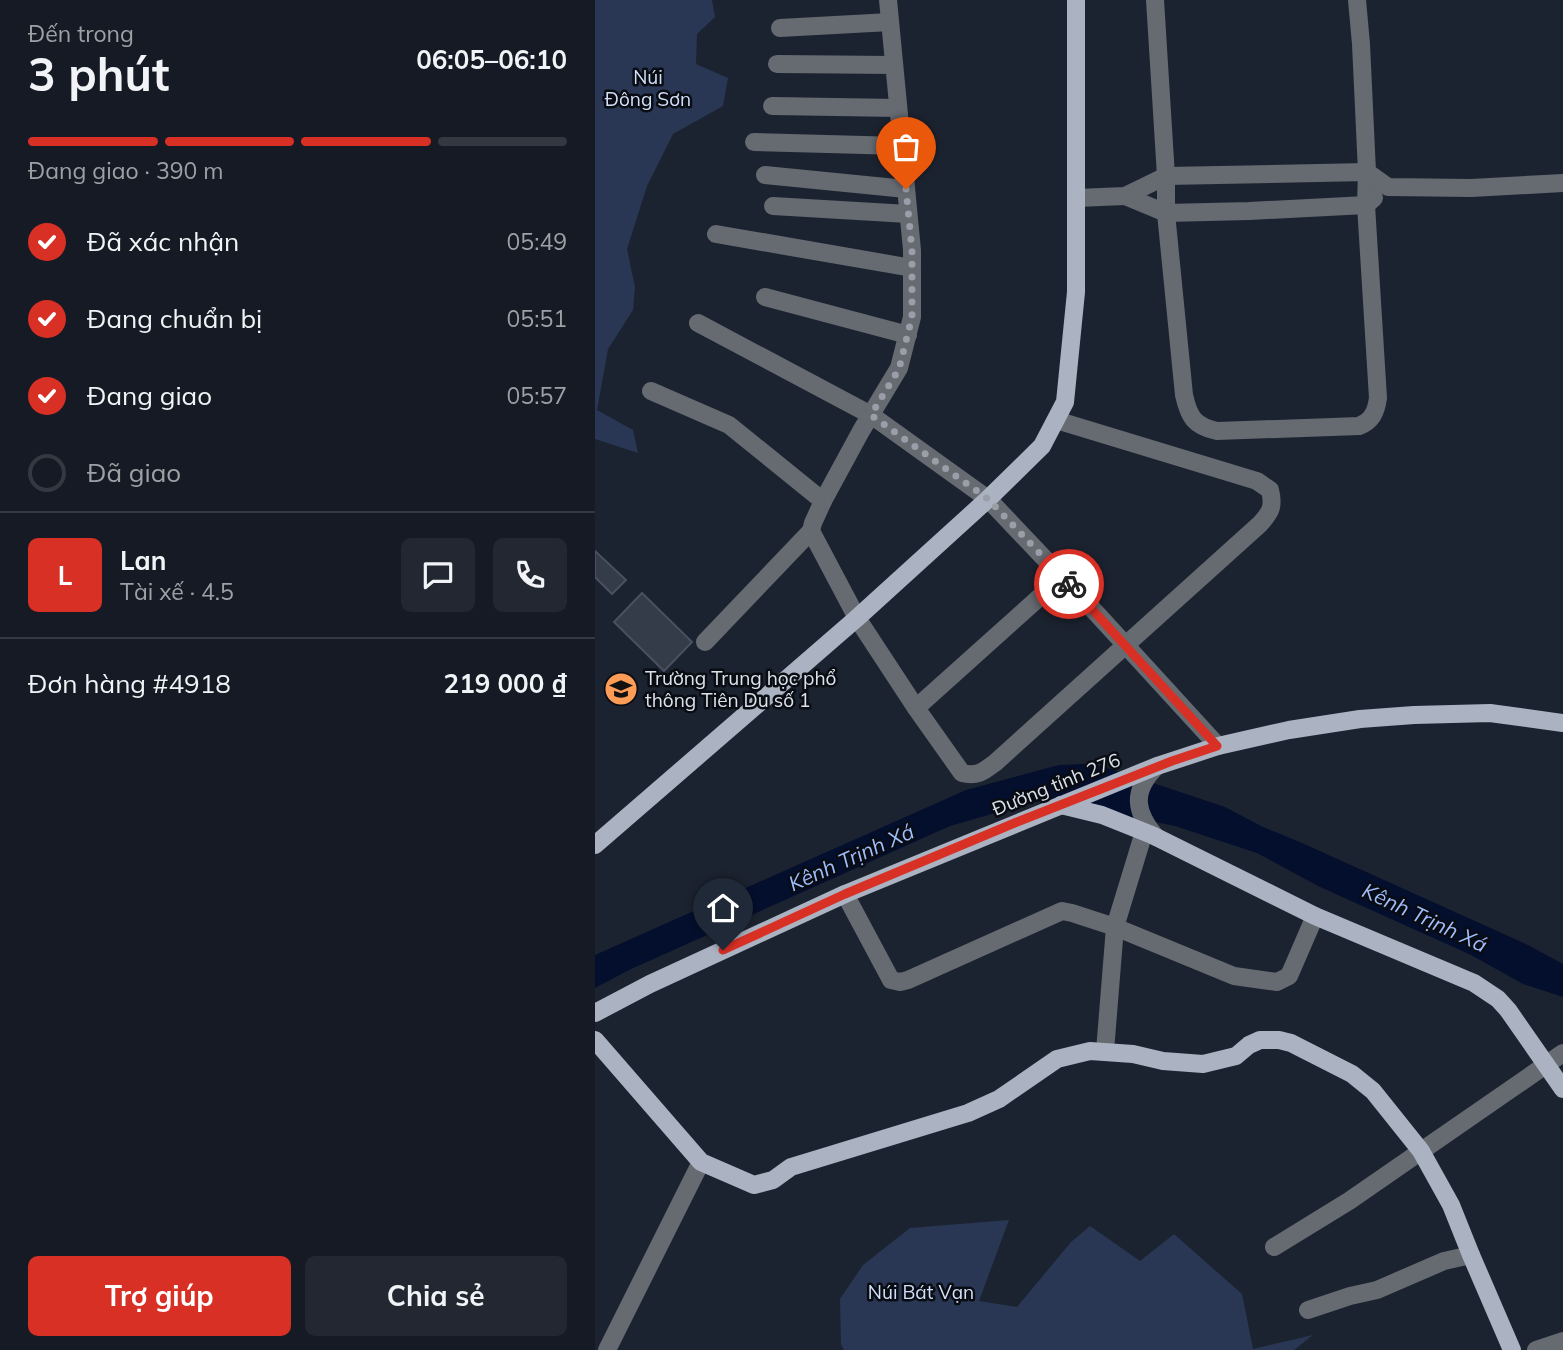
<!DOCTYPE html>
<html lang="vi">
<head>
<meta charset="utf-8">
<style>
  body { margin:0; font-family:Mulish,sans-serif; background:#222731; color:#f1f3f6; height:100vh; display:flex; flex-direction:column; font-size:26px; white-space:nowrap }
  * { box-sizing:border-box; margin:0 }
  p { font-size:23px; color:#9da1a6 }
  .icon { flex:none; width:38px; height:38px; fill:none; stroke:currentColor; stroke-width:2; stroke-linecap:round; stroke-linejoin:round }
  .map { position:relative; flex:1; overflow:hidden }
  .drawer { display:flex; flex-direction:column; background:#151a24; width:595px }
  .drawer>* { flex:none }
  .pin { position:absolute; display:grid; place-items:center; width:60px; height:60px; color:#fff; margin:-72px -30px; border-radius:50% 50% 50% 0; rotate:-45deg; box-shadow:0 0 7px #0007 }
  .pin .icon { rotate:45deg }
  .courier { position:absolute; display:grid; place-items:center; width:70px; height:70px; margin:-35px; border:5px solid #d93025; border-radius:50%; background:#fff; color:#222; box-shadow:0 2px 9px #0007 }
  .summary em { font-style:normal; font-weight:700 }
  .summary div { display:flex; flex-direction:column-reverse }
  .summary { display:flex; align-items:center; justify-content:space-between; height:119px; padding:0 28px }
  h1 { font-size:46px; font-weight:700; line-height:52px }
  .bar { display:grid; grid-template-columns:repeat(4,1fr); gap:10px 7px; align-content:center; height:84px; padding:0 28px }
  .bar i { height:9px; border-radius:5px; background:#343841 }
  .bar .on { background:#d93025 }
  .bar p { grid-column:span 4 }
  .line { display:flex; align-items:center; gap:18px; padding:0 28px; border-top:2px solid #343841 }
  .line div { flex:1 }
  .round { display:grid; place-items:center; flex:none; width:74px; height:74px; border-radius:10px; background:#222731 }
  ol { padding:0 28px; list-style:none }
  li { display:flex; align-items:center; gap:21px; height:77px }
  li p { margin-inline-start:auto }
  li .icon { padding:7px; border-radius:50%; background:#d93025; color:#fff; stroke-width:4 }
  li:last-child { color:#9da1a6 }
  li i { width:38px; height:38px; border:4px solid #343841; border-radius:50% }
  .cta { display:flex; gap:14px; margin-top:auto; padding:14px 28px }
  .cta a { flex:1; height:80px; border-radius:10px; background:#d93025; color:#fff; font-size:28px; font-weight:700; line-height:80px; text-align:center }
  .cta a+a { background:#222731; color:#f1f3f6 }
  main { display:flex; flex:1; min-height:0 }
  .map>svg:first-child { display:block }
  .green { fill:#293754 }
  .water { fill:#040f2e }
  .building { fill:#343b49; stroke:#495060; stroke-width:2 }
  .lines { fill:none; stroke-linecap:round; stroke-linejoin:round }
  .minor { stroke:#666a71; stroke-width:18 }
  .major { stroke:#abb2c1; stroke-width:18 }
  .done { stroke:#999ea9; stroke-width:7; stroke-dasharray:0 12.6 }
  .route { stroke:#d93025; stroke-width:9 }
  .labels { text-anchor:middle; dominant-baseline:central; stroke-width:5; stroke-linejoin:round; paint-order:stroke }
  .park-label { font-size:19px; fill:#d2dff9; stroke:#090c12 }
  .poi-label { font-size:19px; fill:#dce1ea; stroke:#090c12; text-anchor:start }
  .street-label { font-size:19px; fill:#dce1ea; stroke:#090c12 }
  .water-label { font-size:21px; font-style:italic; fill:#a0befe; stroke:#090c12 }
</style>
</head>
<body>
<main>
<section class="drawer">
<div class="summary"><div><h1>3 phút</h1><p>Đến trong</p></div><em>06:05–06:10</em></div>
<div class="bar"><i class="on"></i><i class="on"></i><i class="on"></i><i></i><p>Đang giao · 390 m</p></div>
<ol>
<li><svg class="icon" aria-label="check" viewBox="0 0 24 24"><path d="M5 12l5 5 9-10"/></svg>Đã xác nhận<p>05:49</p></li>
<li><svg class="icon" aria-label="check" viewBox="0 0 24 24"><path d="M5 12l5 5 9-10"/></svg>Đang chuẩn bị<p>05:51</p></li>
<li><svg class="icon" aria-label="check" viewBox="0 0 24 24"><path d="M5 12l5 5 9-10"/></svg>Đang giao<p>05:57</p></li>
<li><i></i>Đã giao</li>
</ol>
<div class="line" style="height:126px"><b class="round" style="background:#d93025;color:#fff">L</b><div><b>Lan</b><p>Tài xế · 4.5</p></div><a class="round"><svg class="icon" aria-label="chat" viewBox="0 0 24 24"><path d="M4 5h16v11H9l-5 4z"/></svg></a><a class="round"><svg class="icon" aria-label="phone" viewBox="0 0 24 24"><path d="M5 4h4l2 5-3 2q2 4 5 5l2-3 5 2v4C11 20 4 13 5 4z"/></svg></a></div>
<div class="line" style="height:91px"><div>Đơn hàng #4918</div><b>219 000 ₫</b></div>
<div class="cta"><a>Trợ giúp</a><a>Chia sẻ</a></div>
</section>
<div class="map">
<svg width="968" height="1350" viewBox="0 0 968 1350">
  <rect width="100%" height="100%" fill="#1c2330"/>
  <g class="green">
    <path d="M0 0H117L120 17 102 34 101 64 133 78 128 106 78 134 52 186 32 249 40 287 38 310 13 349 2 410 38 430 43 453 0 439Z"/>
    <path d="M414 1220 384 1301 422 1307 476 1242 495 1226 545 1261 579 1234 647 1294 658 1349 718 1335 699 1350H249L246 1344 245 1299 268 1265 315 1228Z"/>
  </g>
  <path class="water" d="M488 764 507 766 630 807 668 827 707 843 933 945 968 964V997L928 984 876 955 723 886 662 853 580 826 492 808 446 801 439 802 355 826 34 970 0 988V955L371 790 464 765Z"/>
  <g class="building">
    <path d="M0 551 31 580 17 594 0 577Z"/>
    <path d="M47 593 97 642 69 671 19 622Z"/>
  </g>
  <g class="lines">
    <g class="minor">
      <path d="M293 0 317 250V317L304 368 266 431 228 501 218 523 216 531 262 618 321 708 367 773C383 777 389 771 401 762L665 524C676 512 679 506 675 490L662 481 461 420"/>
      <path d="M560 0 571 176V213L589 395C594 417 599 426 622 431L764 426C777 421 781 412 783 398L771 205 772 172 766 44 762 0"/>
      <path d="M185 28 295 22"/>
      <path d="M182 64 299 65"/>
      <path d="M177 106 303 108"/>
      <path d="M159 142 306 146"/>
      <path d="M170 175 311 189"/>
      <path d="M530 196 571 213 654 211 771 205 779 198"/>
      <path d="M482 198 530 196 571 176 772 172 793 187 876 188 968 183"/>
      <path d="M178 206 313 214"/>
      <path d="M121 234 317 268"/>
      <path d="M170 297 313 335"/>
      <path d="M103 323 276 415 393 499 503 615 623 746"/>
      <path d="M56 391 134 425 228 501"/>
      <path d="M110 642 216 531"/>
      <path d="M321 708 467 577"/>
      <path d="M561 837C540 812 536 791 562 766"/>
      <path d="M250 894 296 980 305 982 313 980 467 911 477 913 520 927 639 976 682 982 694 976 720 916"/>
      <path d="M510 1051 520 927 549 832"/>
      <path d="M679 1247 754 1201 968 1053"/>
      <path d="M713 1310 755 1296 782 1290 849 1261 876 1255"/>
      <path d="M12 1350 106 1162"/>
      <path d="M941 1350 968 1341"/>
    </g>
    <g class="major">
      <path d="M466 805 507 815 557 835 720 916 879 983 903 999 913 1010 968 1089"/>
      <path d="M0 845 262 618 393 499 447 446 470 402 481 292V0"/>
      <path d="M0 1013 55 984 250 894 562 766 623 746 694 730 765 719 819 715 895 713 968 723"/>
      <path d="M0 1040 106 1162 159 1185 178 1180 196 1167 373 1113 404 1099 462 1059 495 1051 538 1054 568 1061 608 1064 641 1056 654 1045 665 1040H684L696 1043 757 1074 778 1091 826 1151 856 1205 876 1255 917 1350"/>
    </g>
  </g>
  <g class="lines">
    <path class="done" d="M311 189 317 250V317L304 369 276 415 393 499 474 584"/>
    <path class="route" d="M128 950 250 894 422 822 577 761 622 746 474 584"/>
  </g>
  <defs>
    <symbol id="school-disc" viewBox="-11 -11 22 22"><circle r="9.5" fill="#fd9c56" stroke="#090c12"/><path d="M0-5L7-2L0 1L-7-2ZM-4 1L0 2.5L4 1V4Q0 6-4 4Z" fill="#111"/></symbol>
  </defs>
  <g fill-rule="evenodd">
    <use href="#school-disc" x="7" y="670" width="38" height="38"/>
  </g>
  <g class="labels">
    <g class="park-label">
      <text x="53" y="77">Núi<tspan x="53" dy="22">Đông Sơn</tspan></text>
      <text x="326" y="1292">Núi Bát Vạn</text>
    </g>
    <g class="poi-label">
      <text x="50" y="678">Trường Trung học phổ<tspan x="50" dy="22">thông Tiên Du số 1</tspan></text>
    </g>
    <g class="street-label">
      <text transform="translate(461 784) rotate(-22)">Đường tỉnh 276</text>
    </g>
    <g class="water-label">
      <text transform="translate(256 857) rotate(-24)">Kênh Trịnh Xá</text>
      <text transform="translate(830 917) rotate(25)">Kênh Trịnh Xá</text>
    </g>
  </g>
</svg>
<div class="pin" style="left:311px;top:189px;background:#ea580c"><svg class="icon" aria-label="bag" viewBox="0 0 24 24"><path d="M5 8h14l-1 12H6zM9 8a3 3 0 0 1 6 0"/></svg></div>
<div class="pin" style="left:128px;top:950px;background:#1f2937"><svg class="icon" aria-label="home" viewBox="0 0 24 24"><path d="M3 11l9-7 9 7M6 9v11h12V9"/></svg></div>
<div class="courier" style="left:474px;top:584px"><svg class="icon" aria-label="bike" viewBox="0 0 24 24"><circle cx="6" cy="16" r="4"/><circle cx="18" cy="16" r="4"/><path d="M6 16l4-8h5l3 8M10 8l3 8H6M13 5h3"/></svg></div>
</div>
</main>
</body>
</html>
